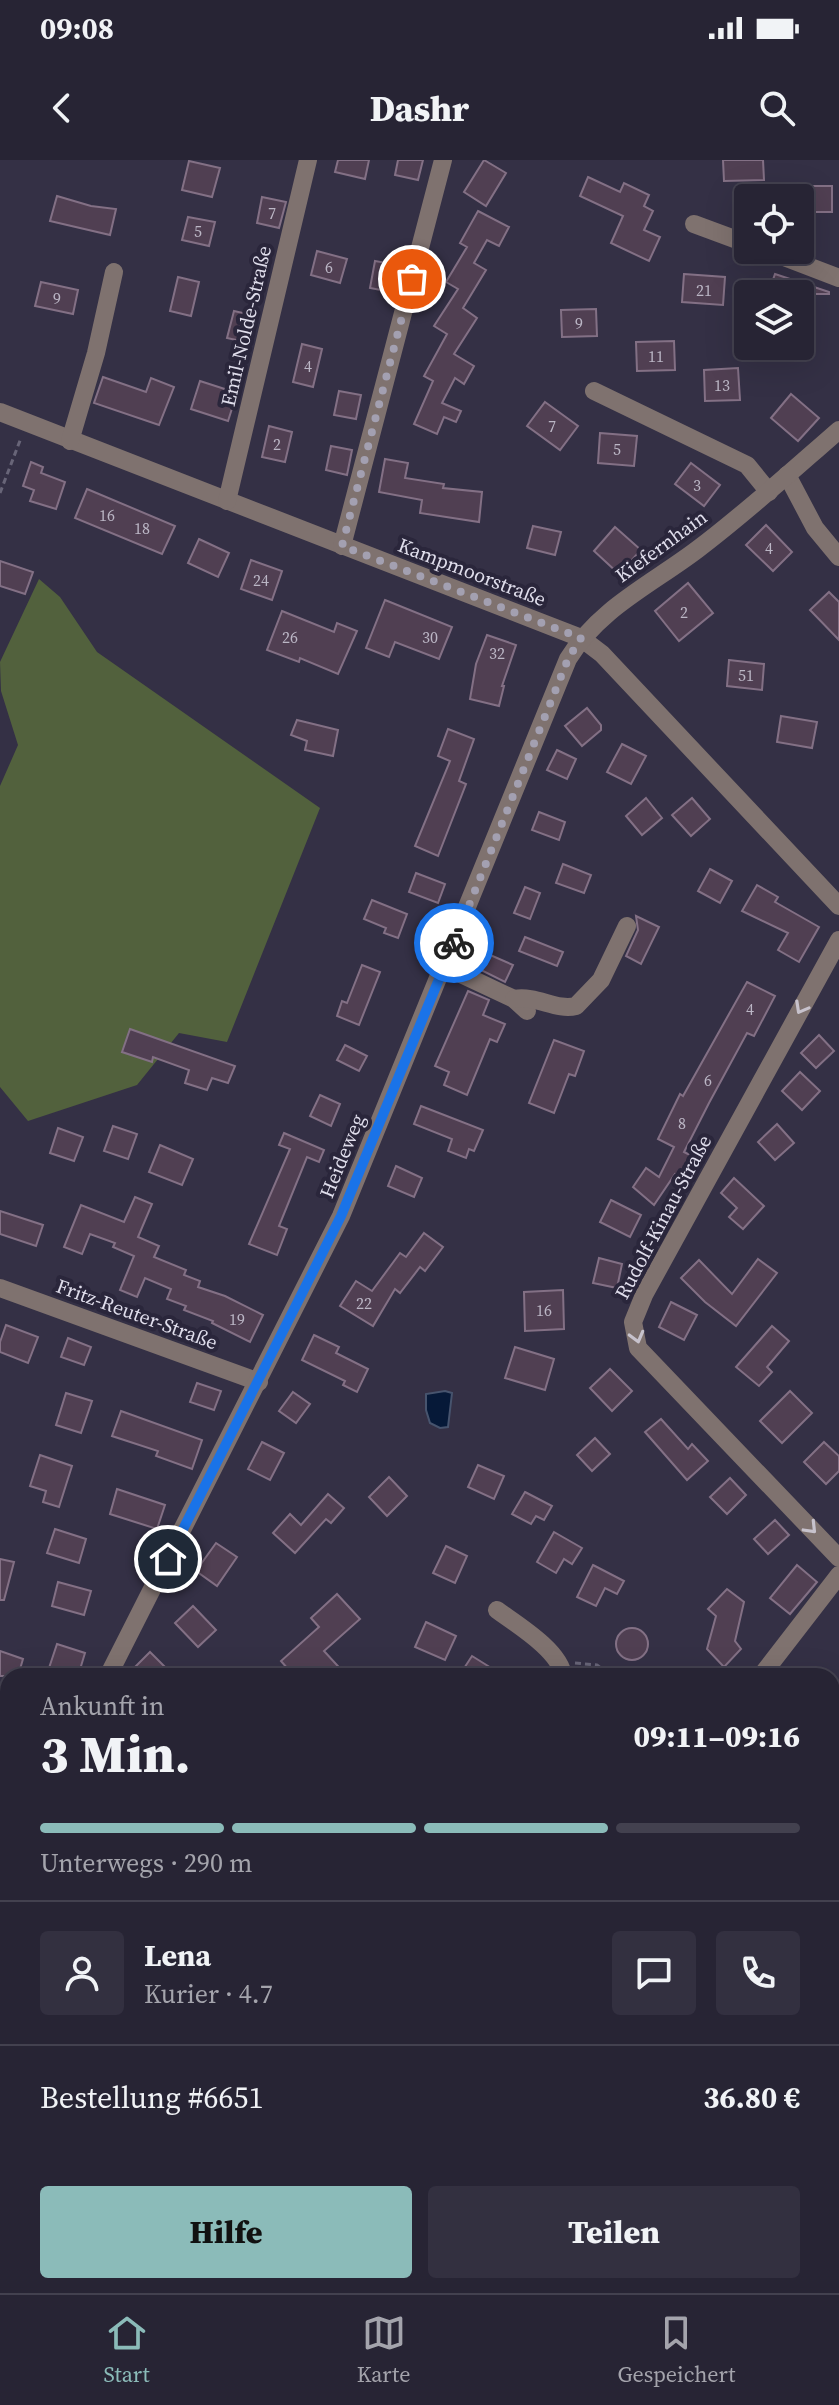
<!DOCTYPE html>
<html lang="de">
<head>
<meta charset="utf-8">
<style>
  body { margin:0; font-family:"Source Serif 4",serif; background:#333040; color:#f1f3f6; height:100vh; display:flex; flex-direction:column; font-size:30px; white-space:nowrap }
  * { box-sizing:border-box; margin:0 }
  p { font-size:26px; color:#a4a4ac }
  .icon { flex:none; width:44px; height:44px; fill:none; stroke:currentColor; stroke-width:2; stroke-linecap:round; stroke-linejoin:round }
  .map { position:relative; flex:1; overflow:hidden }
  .drawer { position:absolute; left:0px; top:1508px; width:840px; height:626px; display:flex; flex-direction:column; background:#272434; border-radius:24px 24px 0 0; box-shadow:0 8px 32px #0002,0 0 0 2px #43414f }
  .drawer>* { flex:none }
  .tools { position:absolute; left:734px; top:24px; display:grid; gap:16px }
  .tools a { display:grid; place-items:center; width:80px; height:80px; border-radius:8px; background:#272434; box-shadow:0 8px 32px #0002,0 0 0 2px #43414f; font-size:40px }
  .pin { position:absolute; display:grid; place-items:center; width:68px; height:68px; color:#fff; margin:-34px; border:4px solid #fff; border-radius:50%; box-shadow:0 2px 8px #0007 }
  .courier { position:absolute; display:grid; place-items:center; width:80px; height:80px; margin:-40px; border:6px solid #1a73e8; border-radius:50%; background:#fff; color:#222; box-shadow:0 2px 10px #0007 }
  .headline em { font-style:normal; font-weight:800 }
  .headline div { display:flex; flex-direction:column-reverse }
  .headline { display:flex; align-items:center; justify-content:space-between; height:136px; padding:0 40px }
  h1 { font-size:52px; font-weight:800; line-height:60px }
  .bar { display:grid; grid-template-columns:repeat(4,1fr); gap:12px 8px; align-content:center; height:96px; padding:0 40px }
  .bar i { height:10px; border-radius:6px; background:#43414f }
  .bar .active { background:#8bbbb9 }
  .bar p { grid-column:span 4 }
  .line { display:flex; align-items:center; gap:20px; padding:0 40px; border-top:2px solid #43414f }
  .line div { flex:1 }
  .round { display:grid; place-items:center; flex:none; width:84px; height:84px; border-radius:8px; background:#333040 }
  .primary-button { display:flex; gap:16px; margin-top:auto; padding:16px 40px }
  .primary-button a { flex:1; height:92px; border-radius:8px; background:#8bbbb9; color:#111; font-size:32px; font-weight:800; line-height:92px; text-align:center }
  .primary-button a+a { background:#333040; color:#f1f3f6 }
  .status { display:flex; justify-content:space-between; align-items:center; height:56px; padding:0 40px; background:#272434; direction:ltr }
  .status svg { height:22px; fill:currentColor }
  header { display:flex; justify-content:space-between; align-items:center; height:104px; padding:0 40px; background:#272434; font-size:36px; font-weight:800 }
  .tabs { display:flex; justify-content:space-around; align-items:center; height:112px; border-top:2px solid #43414f; background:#272434; font-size:22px; color:#a4a4ac }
  .tabs a { display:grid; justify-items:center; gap:4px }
  .tabs .active { color:#8bbbb9 }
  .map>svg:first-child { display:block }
  .green { fill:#52613d }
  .water { fill:#061938; stroke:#47546e; stroke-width:2 }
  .building { fill:#503f52; stroke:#837085; stroke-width:2 }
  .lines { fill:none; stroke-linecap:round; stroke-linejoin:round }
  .path { stroke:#686578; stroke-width:3; stroke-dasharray:6 4; stroke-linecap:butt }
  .minor { stroke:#7f726f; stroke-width:18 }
  .oneway { stroke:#c7c2cc }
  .done { stroke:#a3a0b1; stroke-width:8; stroke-dasharray:0 14.4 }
  .route { stroke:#1a73e8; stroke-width:10 }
  .labels { text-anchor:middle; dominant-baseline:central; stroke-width:8; stroke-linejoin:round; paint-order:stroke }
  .number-label { font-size:16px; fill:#bbb6c5 }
  .street-label { font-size:20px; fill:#dfddeb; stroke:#2a263b }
</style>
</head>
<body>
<div class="status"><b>09:08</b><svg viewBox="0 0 49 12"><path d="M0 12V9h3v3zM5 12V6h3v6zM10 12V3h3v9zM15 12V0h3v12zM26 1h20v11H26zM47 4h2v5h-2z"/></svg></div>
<header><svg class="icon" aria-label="back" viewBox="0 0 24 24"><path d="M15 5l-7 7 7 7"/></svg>Dashr<svg class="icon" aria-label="search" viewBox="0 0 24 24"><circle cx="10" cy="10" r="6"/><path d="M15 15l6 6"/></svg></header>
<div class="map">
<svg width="839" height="2133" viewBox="0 0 839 2133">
  <rect width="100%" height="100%" fill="#343045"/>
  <g class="green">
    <path d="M39 419 60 437 97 492 320 648 227 882 179 873 137 925 28 961 0 927V626L18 585 1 531 0 502Z"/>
    <path d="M839 1641V1843L832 1852V1649Z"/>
    <path d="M376 2126H525L521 2133H373Z"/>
  </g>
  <path class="water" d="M445 1231 452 1233 448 1267 440 1268 430 1263 426 1250V1234Z"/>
  <g class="building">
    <path d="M338 0H369L365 19 335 12Z"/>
    <path d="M398 0H423L418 20 395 15Z"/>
    <path d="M484 0 506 13 486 46 464 32Z"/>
    <path d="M723 0H763L764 20 724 21Z"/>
    <path d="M189 1 220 8 212 37 182 30Z"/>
    <path d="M588 17 620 32 624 23 649 35 644 46 653 51 644 70 660 77 649 101 611 83 623 56 580 36Z"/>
    <path d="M793 26H832V52H800V38H793Z"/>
    <path d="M57 36 91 46 116 49 110 75 50 61Z"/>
    <path d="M262 37 286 42 279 68 257 63Z"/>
    <path d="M478 51 509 67 499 86 487 80 474 103 486 110 463 148 477 158 454 194 474 206 464 224 455 218 442 243 461 251 456 262 444 257 437 274 414 264 433 221 424 216 447 174 434 166 458 129 446 122 467 87 460 83Z"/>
    <path d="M188 57 215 62 209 86 182 80Z"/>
    <path d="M317 91 347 99 340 123 311 115Z"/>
    <path d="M375 101 398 105 392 132 370 128Z"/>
    <path d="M684 114 725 117 723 145 682 142Z"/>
    <path d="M775 114 829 132V134H768Z"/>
    <path d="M178 117 199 122 191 156 170 151Z"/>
    <path d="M41 122 78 130 73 154 35 146Z"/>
    <path d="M596 149 597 176 562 177 561 150Z"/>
    <path d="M234 151 256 156 250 183 227 178Z"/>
    <path d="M674 181 675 210 637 211 636 182Z"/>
    <path d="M302 184 322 189 313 227 293 222Z"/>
    <path d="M738 208 740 240 705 241 704 210Z"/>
    <path d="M103 217 146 232 151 218 174 227 159 265 94 243Z"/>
    <path d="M200 221 237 233 228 261 191 249Z"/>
    <path d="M339 231 361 235 356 259 334 255Z"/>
    <path d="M791 234 819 258 798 281 771 258Z"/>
    <path d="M545 242 578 266 560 290 527 266Z"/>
    <path d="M269 266 292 272 285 302 262 297Z"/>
    <path d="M600 273 637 276 634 306 598 303Z"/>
    <path d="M331 286 352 290 347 315 326 310Z"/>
    <path d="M385 299 408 303 405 318 444 324 443 328 482 332 479 362 420 353 422 340 379 332Z"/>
    <path d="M31 302 43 307 41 313 65 322 56 349 30 341 34 330 23 326Z"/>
    <path d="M691 303 720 325 704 346 675 324Z"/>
    <path d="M87 329 175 366 162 394 75 358Z"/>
    <path d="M766 365 792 392 773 411 746 385Z"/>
    <path d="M533 366 561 372 555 395 527 388Z"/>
    <path d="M615 367 641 390 619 414 594 391Z"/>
    <path d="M199 379 229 393 218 417 188 403Z"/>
    <path d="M251 400 282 411 272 440 241 429Z"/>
    <path d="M0 401 33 412 25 434 0 426Z"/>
    <path d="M688 423 713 453 679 481 655 451Z"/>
    <path d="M829 432 839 442V480L810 450Z"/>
    <path d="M385 440 452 467 439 499 395 482 389 497 366 488Z"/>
    <path d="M282 451 334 472 337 463 357 471 338 514 300 498 299 502 267 490Z"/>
    <path d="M487 475 516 485 502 526H504L499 546 470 539 476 504Z"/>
    <path d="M729 500 764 504 762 530 727 526Z"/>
    <path d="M587 548 601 565V570L582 586 565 566Z"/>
    <path d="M781 556 817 562 812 588 777 582Z"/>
    <path d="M297 560 338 570 333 596 305 590 307 581 291 575Z"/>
    <path d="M448 569 474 579 459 621 466 624 438 696 415 686 450 601 438 596Z"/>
    <path d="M622 584 646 596 631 624 607 612Z"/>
    <path d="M557 590 576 599 567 619 547 610Z"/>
    <path d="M646 638 662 658 642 675 626 656Z"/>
    <path d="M692 638 710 659 691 676 672 655Z"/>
    <path d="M539 652 565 662 559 680 532 670Z"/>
    <path d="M563 704 591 715 584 733 556 723Z"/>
    <path d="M710 709 732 721 720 743 698 731Z"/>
    <path d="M416 713 445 724 438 743 409 732Z"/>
    <path d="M757 725 778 737 775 742 819 767 799 802 778 790 788 773 742 751Z"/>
    <path d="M525 727 540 733 530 759 514 753Z"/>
    <path d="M372 740 407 754 398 778 384 773 386 768 364 759Z"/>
    <path d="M636 756 659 767 641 804 626 796 638 770Z"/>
    <path d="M525 777 563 792 557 806 519 791Z"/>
    <path d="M481 791 513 805 505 822 475 807Z"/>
    <path d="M362 805 380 812 359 865 337 856 342 841 347 843Z"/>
    <path d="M747 822 775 836 754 876 747 873 709 943 684 992 692 996 682 1017 675 1014 654 1045 633 1027 646 1008 659 1017 674 987 658 979 680 934 683 936Z"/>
    <path d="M468 831 489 840 483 855 505 864 497 882 490 879 467 935 444 925 449 912 435 906Z"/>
    <path d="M130 869 235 906 228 923 212 918 207 930 185 923 189 910 153 897 152 902 122 892Z"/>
    <path d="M819 875 834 891 816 908 801 893Z"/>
    <path d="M554 880 584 891 575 916 569 914 554 953 529 943Z"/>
    <path d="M345 885 367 896 359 911 337 900Z"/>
    <path d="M800 912 820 931 802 950 782 931Z"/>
    <path d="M320 935 340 944 331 966 310 956Z"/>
    <path d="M421 946 483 970 474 991 469 989 466 998 448 991 452 979 414 964Z"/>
    <path d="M777 964 794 983 775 1000 758 982Z"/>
    <path d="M113 966 137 974 128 999 104 991Z"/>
    <path d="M58 968 83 977 74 1001 50 993Z"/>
    <path d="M284 973 324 990 319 1002 307 997 279 1066 287 1069 277 1095 249 1084 290 989 279 985Z"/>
    <path d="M160 985 193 999 182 1025 149 1012Z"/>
    <path d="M396 1006 422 1018 414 1037 388 1026Z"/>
    <path d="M734 1018 764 1046 743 1069 729 1057 737 1048 721 1033Z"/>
    <path d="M135 1037 152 1044 138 1077 159 1086 154 1097 186 1110 184 1115 200 1121 198 1127 225 1136 263 1155 250 1182 212 1163 213 1161 184 1150 186 1146 167 1139 171 1129 145 1118 137 1137 120 1130 134 1096 113 1087 115 1083 90 1074 82 1094 64 1087 81 1045 124 1062Z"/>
    <path d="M611 1040 641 1055 630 1077 600 1062Z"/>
    <path d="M0 1051 43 1065 36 1086 0 1074Z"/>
    <path d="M424 1073 443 1087 425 1111 420 1107 400 1133 395 1129 373 1166 340 1146 356 1121 372 1131 400 1093 406 1097Z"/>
    <path d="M599 1098 622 1104 617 1128 593 1123Z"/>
    <path d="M758 1099 777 1113 736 1166 705 1142 681 1118 699 1100 732 1134Z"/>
    <path d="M563 1130 564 1169 525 1171 524 1132Z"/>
    <path d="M671 1142 697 1155 684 1180 659 1167Z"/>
    <path d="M6 1165 38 1177 28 1203 0 1192V1182Z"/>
    <path d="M772 1166 789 1181 767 1207 772 1212 759 1226 736 1207Z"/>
    <path d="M314 1175 339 1187 336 1193 368 1209 357 1232 343 1225 345 1221 302 1200Z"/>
    <path d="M68 1178 91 1187 84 1205 61 1197Z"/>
    <path d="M515 1187 554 1199 545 1230 505 1218Z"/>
    <path d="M610 1209 632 1231 612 1251 590 1228Z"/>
    <path d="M197 1223 221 1231 214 1250 190 1242Z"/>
    <path d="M790 1231 812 1253 782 1283 760 1261Z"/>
    <path d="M293 1232 310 1244 296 1263 279 1251Z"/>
    <path d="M66 1233 92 1241 81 1273 56 1265Z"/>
    <path d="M121 1251 202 1280 192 1309 156 1296 158 1291 112 1276Z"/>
    <path d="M661 1259 688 1289 692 1284 708 1301 687 1320 645 1272Z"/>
    <path d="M595 1278 610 1294 592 1311 577 1295Z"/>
    <path d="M262 1282 284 1293 270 1320 248 1309Z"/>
    <path d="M824 1282 839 1296V1311L826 1324 804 1302Z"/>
    <path d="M40 1295 72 1306 59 1347 43 1342 46 1331 30 1326Z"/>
    <path d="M478 1305 504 1316 494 1339 468 1327Z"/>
    <path d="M389 1317 407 1336 387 1356 369 1337Z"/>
    <path d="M730 1318 746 1335 727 1354 710 1337Z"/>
    <path d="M117 1329 165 1345 157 1369 110 1354Z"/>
    <path d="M525 1332 552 1346 544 1360 536 1356 531 1364 512 1354Z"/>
    <path d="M328 1334 344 1348 331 1363 326 1359 295 1393 273 1373 290 1354 301 1365Z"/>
    <path d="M775 1360 789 1375 768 1394 754 1379Z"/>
    <path d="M55 1369 86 1379 79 1403 47 1393Z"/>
    <path d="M554 1372 582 1388 572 1404 564 1399 556 1413 537 1402Z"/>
    <path d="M216 1383 237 1397 217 1426 196 1411Z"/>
    <path d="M446 1386 467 1396 455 1423 433 1413Z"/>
    <path d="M0 1399 14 1402 4 1440H0Z"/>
    <path d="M593 1405 624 1421 617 1434 605 1428 596 1446 577 1437Z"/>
    <path d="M797 1405 817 1422 790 1454 770 1438Z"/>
    <path d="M58 1422 91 1431 84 1455 52 1446Z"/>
    <path d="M727 1429 744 1442 735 1481 741 1489 724 1507 707 1489 716 1456 708 1449Z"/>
    <path d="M337 1434 360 1459 324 1491 347 1516H294L281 1501 319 1467 311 1458Z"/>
    <path d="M193 1446 216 1470 198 1487 175 1463Z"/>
    <path d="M426 1462 456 1476 445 1500 415 1487Z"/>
    <circle cx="632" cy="1484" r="16"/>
    <path d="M57 1484 85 1493 78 1516H63L48 1511Z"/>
    <path d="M0 1491 23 1499 18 1516H0Z"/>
    <path d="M150 1492 174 1516H146L136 1506Z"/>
    <path d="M472 1496 504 1516H459Z"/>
  </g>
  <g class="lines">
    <g class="path">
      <path d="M0 333 21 278"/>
      <path d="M575 1503 597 1505 611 1516"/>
      <path d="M0 1738 8 1720"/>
    </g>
    <g class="minor">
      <path d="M694 64 748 84"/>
      <path d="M766 90 839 118"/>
      <path d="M594 231 747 305 769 332"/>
      <path d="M0 252 581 478 602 494 839 746"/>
      <path d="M70 281 96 193 114 112"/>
      <path d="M787 315 815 368 839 397"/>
      <path d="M227 341 308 0"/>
      <path d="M342 386 443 0"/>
      <path d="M839 780 644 1135 633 1162 638 1188 839 1398"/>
      <path d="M444 806 514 839 527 851"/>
      <path d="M514 839C537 835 556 851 576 846L601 820 627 766"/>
      <path d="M0 1128 259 1222"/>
      <path d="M497 1450C516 1464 561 1491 563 1516"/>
      <path d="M108 1516 341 1056 568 499C599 448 652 424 698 389 747 352 793 310 839 270"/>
      <path d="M761 1516 839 1415"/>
      <path d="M0 1559 8 1562"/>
      <path d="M0 1696 8 1699"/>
      <path d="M0 1938 4 1930 8 1932"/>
      <path d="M0 2102 8 2106"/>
      <path d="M51 2126 66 2133"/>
      <path d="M643 2126 649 2133"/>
      <path d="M110 2133 113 2126"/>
    </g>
  </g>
  <defs><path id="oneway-chevron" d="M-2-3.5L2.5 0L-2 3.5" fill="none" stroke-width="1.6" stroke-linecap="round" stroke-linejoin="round" transform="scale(2)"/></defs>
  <g class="oneway">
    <use href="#oneway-chevron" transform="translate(801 848) rotate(119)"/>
    <use href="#oneway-chevron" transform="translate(637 1177) rotate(75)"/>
    <use href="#oneway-chevron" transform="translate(811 1368) rotate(46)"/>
  </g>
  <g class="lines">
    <path class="done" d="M412 119 342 386 581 478 568 499 454 783"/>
    <path class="route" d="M168 1399 341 1056 454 783"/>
  </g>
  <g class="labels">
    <g class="number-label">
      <text x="272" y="53">7</text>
      <text x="198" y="71">5</text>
      <text x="329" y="107">6</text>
      <text x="704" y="130">21</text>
      <text x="57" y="138">9</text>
      <text x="579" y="163">9</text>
      <text x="656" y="196">11</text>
      <text x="308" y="206">4</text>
      <text x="722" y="225">13</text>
      <text x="552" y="266">7</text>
      <text x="277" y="284">2</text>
      <text x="617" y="289">5</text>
      <text x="697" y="325">3</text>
      <text x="107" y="355">16</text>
      <text x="142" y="368">18</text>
      <text x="769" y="388">4</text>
      <text x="261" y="420">24</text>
      <text x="684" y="452">2</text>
      <text x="290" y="477">26</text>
      <text x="430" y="477">30</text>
      <text x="497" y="493">32</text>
      <text x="746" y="515">51</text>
      <text x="750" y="849">4</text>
      <text x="708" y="920">6</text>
      <text x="682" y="963">8</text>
      <text x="364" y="1143">22</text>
      <text x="544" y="1150">16</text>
      <text x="237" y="1159">19</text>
    </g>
    <g class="street-label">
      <text transform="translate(246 166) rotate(-77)">Emil-Nolde-Straße</text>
      <text transform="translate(661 386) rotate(-36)">Kiefernhain</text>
      <text transform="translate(472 412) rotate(21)">Kampmoorstraße</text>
      <text transform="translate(342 996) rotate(-68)">Heideweg</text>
      <text transform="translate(663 1057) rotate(-62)">Rudolf-Kinau-Straße</text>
      <text transform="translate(137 1154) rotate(20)">Fritz-Reuter-Straße</text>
    </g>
  </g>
</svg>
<div class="tools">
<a><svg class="icon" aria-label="locate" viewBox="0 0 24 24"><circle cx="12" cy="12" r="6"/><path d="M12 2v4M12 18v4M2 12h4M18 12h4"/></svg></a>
<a><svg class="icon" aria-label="layers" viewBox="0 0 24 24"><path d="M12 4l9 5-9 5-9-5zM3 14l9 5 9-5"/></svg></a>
</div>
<div class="pin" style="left:412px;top:119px;background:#ea580c"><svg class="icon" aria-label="bag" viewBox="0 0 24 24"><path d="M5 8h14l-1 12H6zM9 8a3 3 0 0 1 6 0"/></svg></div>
<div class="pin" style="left:168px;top:1399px;background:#1f2937"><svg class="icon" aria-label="home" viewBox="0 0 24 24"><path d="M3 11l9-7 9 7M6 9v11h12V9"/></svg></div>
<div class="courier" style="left:454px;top:783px"><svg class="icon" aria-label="bike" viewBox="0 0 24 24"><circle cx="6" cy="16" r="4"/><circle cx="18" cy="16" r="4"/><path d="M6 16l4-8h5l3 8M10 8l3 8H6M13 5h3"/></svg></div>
<section class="drawer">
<div class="headline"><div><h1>3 Min.</h1><p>Ankunft in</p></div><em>09:11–09:16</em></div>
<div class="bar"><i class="active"></i><i class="active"></i><i class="active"></i><i></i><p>Unterwegs · 290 m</p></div>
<div class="line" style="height:144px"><a class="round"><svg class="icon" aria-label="person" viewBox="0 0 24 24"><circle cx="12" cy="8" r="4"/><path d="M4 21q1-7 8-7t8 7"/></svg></a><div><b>Lena</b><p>Kurier · 4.7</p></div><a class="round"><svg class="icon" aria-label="chat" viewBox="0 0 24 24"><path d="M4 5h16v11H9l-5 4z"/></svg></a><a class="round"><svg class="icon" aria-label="phone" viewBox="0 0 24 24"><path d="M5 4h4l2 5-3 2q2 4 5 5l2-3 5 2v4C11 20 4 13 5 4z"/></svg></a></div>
<div class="line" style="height:104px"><div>Bestellung #6651</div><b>36.80 €</b></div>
<div class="primary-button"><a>Hilfe</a><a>Teilen</a></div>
</section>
</div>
<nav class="tabs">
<a class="active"><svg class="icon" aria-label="home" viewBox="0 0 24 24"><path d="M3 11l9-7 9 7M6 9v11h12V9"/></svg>Start</a>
<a><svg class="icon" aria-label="map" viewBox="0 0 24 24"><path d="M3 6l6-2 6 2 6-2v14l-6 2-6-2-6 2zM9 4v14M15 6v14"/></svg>Karte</a>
<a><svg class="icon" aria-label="saved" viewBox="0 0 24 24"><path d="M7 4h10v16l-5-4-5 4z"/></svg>Gespeichert</a>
</nav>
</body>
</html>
